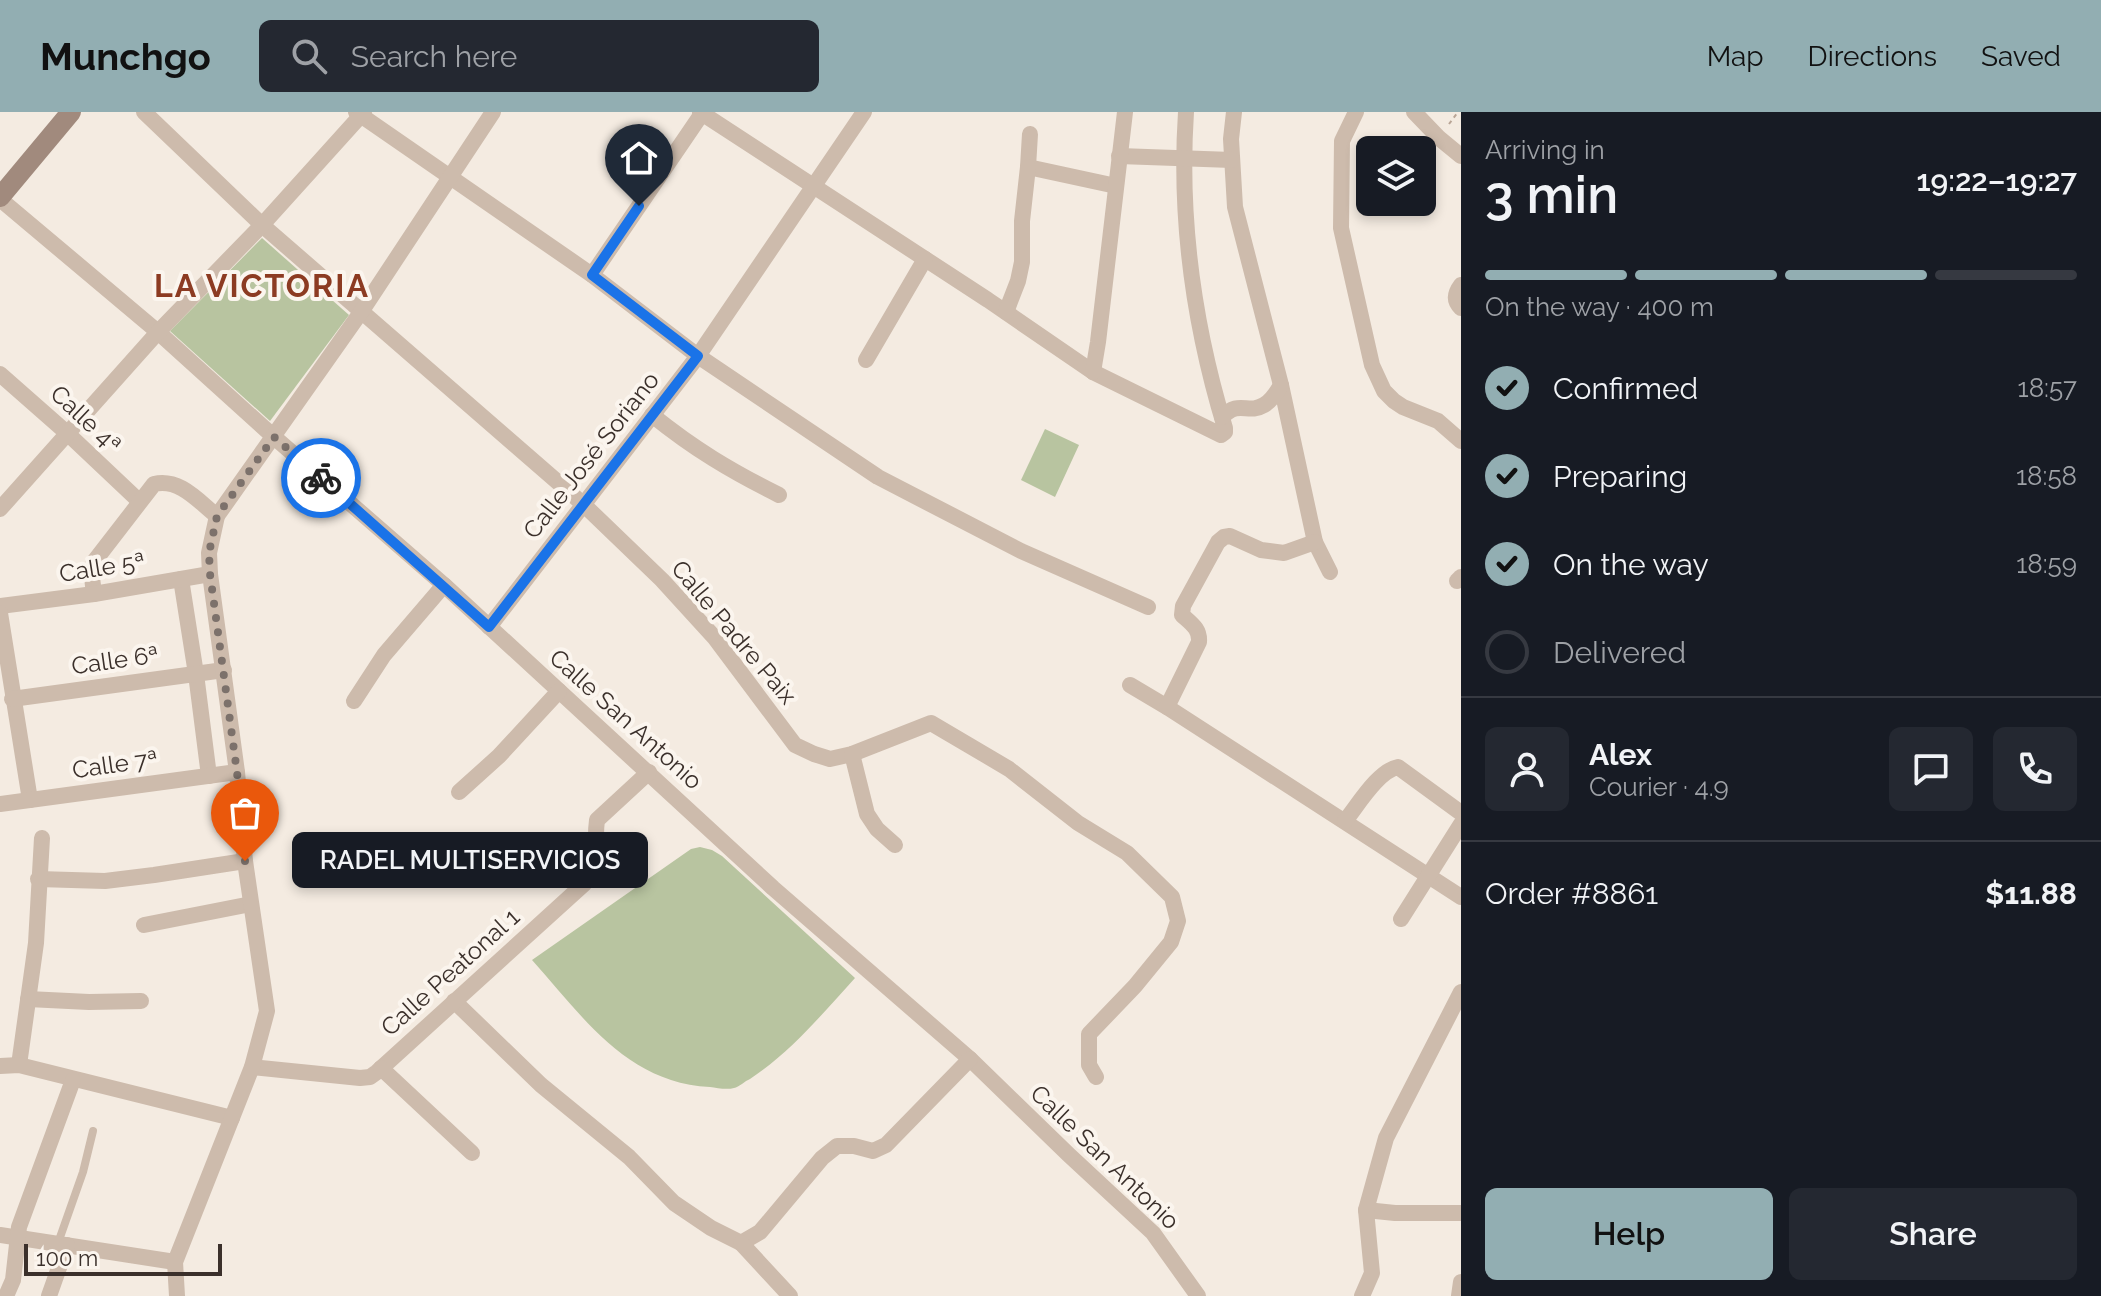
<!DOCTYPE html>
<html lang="en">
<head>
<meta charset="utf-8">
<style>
  body { margin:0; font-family:Raleway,sans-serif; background:#242831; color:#f1f3f6; height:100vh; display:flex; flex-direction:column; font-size:30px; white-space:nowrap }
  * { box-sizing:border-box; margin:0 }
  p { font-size:26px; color:#9ea1a6 }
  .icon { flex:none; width:44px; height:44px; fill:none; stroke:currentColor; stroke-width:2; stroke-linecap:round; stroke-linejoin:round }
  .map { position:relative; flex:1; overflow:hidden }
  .details { display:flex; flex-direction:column; background:#171b24; width:640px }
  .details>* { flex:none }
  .tools { position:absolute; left:1356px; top:24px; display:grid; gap:16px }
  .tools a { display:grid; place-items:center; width:80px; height:80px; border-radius:12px; background:#171b24; box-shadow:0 4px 12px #0003; font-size:40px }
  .scale { position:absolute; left:24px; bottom:20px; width:198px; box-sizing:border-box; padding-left:8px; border:4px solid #3b302b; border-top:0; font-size:22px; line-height:28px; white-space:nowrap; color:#3b302b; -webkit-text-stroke:6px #fbf5ee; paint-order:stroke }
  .pin { position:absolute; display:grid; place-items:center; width:68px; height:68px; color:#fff; margin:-82px -34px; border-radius:50% 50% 50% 0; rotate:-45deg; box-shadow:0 0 8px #0007 }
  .pin .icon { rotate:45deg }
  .courier { position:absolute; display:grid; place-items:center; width:80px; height:80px; margin:-40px; border:6px solid #1a73e8; border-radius:50%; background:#fff; color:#222; box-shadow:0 2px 10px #0007 }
  .bubble { position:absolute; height:56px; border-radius:12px; background:#171b24; box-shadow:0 4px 12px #0003; font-size:26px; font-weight:600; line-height:56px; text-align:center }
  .overview em { font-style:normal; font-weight:600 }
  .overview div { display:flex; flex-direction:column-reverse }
  .overview { display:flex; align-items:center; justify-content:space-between; height:136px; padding:0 24px }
  h1 { font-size:52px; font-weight:600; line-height:60px }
  .bar { display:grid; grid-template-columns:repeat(4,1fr); gap:12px 8px; align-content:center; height:96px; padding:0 24px }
  .bar i { height:10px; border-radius:6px; background:#363941 }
  .bar .current { background:#92aeb2 }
  .bar p { grid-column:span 4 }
  .line { display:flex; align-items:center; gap:20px; padding:0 24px; border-top:2px solid #363941 }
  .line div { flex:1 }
  .round { display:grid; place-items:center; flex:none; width:84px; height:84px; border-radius:12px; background:#242831 }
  ol { padding:0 24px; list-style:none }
  li { display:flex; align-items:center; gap:24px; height:88px }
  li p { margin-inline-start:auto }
  li .icon { padding:8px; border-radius:50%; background:#92aeb2; color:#111; stroke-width:4 }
  li:last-child { color:#9ea1a6 }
  li i { width:44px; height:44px; border:4px solid #363941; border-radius:50% }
  .action { display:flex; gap:16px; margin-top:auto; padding:16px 24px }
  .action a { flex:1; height:92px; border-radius:12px; background:#92aeb2; color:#111; font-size:32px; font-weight:600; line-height:92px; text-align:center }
  .action a+a { background:#242831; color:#f1f3f6 }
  header { display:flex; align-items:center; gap:48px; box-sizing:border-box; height:112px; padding:0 40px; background:#92aeb2; color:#111 }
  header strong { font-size:38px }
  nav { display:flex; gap:44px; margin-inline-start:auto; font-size:28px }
  .search { width:560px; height:72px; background:#242831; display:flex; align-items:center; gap:20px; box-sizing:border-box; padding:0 28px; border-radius:12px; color:#9ea1a6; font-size:30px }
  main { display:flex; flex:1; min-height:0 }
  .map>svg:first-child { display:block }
  .green { fill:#b8c4a0 }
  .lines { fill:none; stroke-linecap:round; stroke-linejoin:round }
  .path { stroke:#b9a596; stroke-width:2; stroke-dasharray:4 4; stroke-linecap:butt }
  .service { stroke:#cdbbac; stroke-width:8 }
  .minor { stroke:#cdbbac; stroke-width:16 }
  .secondary { stroke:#a18a7d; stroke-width:20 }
  .done { stroke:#7c716b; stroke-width:8; stroke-dasharray:0 14.4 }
  .route { stroke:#1a73e8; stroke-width:10 }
  .labels { text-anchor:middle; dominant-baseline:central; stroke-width:8; stroke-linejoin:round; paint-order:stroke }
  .street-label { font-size:24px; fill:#3b302b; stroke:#fbf5ee }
  .district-label { font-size:32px; font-weight:bold; letter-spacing:2px; fill:#8c3b22; stroke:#fbf5ee }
</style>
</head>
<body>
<header>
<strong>Munchgo</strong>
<div class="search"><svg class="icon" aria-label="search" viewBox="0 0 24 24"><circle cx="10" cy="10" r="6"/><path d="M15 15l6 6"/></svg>Search here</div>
<nav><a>Map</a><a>Directions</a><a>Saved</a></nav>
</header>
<main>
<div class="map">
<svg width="1461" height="1184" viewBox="0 0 1461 1184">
  <rect width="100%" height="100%" fill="#f4ebe1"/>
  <g class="green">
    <path d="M262 126 349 203 270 309 170 219Z"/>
    <path d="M1045 317 1079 333 1055 385 1021 368Z"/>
    <path d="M700 735 712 738 722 744 855 866C823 901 791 940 750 967 745 969 739 975 734 976 727 978 717 976 710 975 627 971 583 905 532 848L691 737Z"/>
  </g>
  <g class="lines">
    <path class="path" d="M1449 12 1458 0"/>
    <path class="service" d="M58 1131 83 1060 93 1019"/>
    <g class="minor">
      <path d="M144 0 262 113 583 392 662 468 714 525 795 633 814 642 830 647 852 642 931 611 1009 657 1078 711 1127 741 1172 785 1178 809 1171 830 1135 874 1089 922V953L1096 965"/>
      <path d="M356 0 592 163 698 244 878 365 1021 439 1148 495"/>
      <path d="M700 0 988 188 1093 260 1221 323 1225 320V316C1194 214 1179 106 1186 0"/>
      <path d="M1234 0 1231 27 1235 95 1281 273 1315 430 1330 460"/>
      <path d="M1356 0 1342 29 1341 116 1372 253 1384 279 1394 289 1403 295 1438 309 1461 329"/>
      <path d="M1414 0 1439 26 1461 44"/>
      <path d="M1030 22 1028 55 1116 74"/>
      <path d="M1119 44 1232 48"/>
      <path d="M0 87 158 220 274 325 444 473 773 776 970 947 1069 1043 1153 1121 1198 1184"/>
      <path d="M592 163 703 0"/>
      <path d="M1461 173C1455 181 1453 188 1461 196"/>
      <path d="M1006 200 1018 169 1022 150V109L1028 55"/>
      <path d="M866 248 925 147"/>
      <path d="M1093 260 1098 230 1125 0"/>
      <path d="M0 262 67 321 139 389"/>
      <path d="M652 303C694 337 731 359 779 383"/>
      <path d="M1222 305C1240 287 1247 303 1264 293 1271 289 1277 280 1281 273"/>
      <path d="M0 397 158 220 262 113 364 0"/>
      <path d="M181 467 196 562 209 664"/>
      <path d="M1457 469 1461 465"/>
      <path d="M94 482 91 457 93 451 154 372C180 366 198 389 217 404"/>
      <path d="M0 494 94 482 210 462"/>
      <path d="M0 501 30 688"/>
      <path d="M489 515 698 244 864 0"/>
      <path d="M1130 573 1167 595 1461 785"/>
      <path d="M12 587 224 558"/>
      <path d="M354 589 384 543 444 473"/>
      <path d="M1167 595 1199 530C1200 517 1192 512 1182 503L1183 494 1218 430 1224 425 1230 424 1261 438 1284 441 1315 430"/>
      <path d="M852 642 867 702 877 717 895 733"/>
      <path d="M459 680 499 644 559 579"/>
      <path d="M0 692 237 660"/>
      <path d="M1345 709C1358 693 1378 659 1398 655L1461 701"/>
      <path d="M38 767 105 769 154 763 245 749"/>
      <path d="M1401 807 1461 712"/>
      <path d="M144 813 251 792"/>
      <path d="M28 887 89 890 141 889"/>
      <path d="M454 889 541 973 629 1045 674 1091 711 1116 741 1131 760 1120 822 1046 837 1034H854L873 1039 886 1033 970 947"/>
      <path d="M19 953 36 831 42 726"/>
      <path d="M0 954 19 953 232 1006"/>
      <path d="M252 955 360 966 370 965 377 960 584 772C603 746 593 737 597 708L649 660"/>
      <path d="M381 956 472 1041"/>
      <path d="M1366 1098 1395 1101H1461"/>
      <path d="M0 1123 175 1150"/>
      <path d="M741 1131 790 1184"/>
      <path d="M6 1184 13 1168 19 1115 73 968"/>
      <path d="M49 1184 67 1133"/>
      <path d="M177 1184 175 1150 252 955 267 899 245 749 237 660 210 462 209 441 217 404 361 200 493 0"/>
      <path d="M1362 1184 1372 1161 1366 1098 1386 1026 1461 880"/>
      <path d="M1459 1184 1461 1170"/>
    </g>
    <path class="secondary" d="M0 85 71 0"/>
  </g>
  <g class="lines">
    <path class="done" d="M245 749 237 660 210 462 209 441 217 404 274 325 321 366"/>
    <path class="route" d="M321 366 489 515 698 244 592 163 639 94"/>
  </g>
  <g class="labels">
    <g class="street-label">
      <text transform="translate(86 307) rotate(43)">Calle 4ª</text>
      <text transform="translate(591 343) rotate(-52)">Calle José Soriano</text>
      <text transform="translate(102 455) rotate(-9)">Calle 5ª</text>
      <text transform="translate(734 520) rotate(50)">Calle Padre Paix</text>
      <text transform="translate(115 548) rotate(-8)">Calle 6ª</text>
      <text transform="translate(626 607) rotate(42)">Calle San Antonio</text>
      <text transform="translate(115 652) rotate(-8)">Calle 7ª</text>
      <text transform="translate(450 860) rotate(-42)">Calle Peatonal 1</text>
      <text transform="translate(1105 1045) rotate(44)">Calle San Antonio</text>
    </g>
    <g class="district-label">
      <text x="262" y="173">LA VICTORIA</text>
    </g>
  </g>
</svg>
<div class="tools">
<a><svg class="icon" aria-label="layers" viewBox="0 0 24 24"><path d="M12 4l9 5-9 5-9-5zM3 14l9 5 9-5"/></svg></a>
</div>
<div class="scale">100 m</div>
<div class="pin" style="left:245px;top:749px;background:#ea580c"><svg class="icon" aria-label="bag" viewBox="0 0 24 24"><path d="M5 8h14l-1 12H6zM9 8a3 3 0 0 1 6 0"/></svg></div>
<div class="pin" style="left:639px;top:94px;background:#1f2937"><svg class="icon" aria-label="home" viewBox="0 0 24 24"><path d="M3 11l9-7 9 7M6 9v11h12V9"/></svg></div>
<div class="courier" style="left:321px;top:366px"><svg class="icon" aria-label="bike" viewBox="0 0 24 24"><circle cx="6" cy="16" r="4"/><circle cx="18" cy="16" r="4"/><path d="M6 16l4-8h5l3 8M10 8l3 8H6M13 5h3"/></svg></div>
<div class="bubble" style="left:292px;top:720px;width:356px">RADEL MULTISERVICIOS</div>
</div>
<section class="details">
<div class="overview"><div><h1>3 min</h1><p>Arriving in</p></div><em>19:22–19:27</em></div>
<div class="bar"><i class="current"></i><i class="current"></i><i class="current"></i><i></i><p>On the way · 400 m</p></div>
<ol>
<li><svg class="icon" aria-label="check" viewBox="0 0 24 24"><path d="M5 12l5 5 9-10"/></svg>Confirmed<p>18:57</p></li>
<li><svg class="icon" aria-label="check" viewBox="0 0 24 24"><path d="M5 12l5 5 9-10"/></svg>Preparing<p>18:58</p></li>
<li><svg class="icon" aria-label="check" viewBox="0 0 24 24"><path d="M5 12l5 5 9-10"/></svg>On the way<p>18:59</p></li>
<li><i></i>Delivered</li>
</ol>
<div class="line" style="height:144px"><a class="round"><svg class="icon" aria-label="person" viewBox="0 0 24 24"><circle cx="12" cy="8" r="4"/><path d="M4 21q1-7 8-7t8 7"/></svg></a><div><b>Alex</b><p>Courier · 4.9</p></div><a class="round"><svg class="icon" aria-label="chat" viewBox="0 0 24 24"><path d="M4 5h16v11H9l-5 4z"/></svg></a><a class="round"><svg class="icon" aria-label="phone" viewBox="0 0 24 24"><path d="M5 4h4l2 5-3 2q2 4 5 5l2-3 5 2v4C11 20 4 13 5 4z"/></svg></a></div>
<div class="line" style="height:104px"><div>Order #8861</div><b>$11.88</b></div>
<div class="action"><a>Help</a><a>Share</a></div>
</section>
</main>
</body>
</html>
